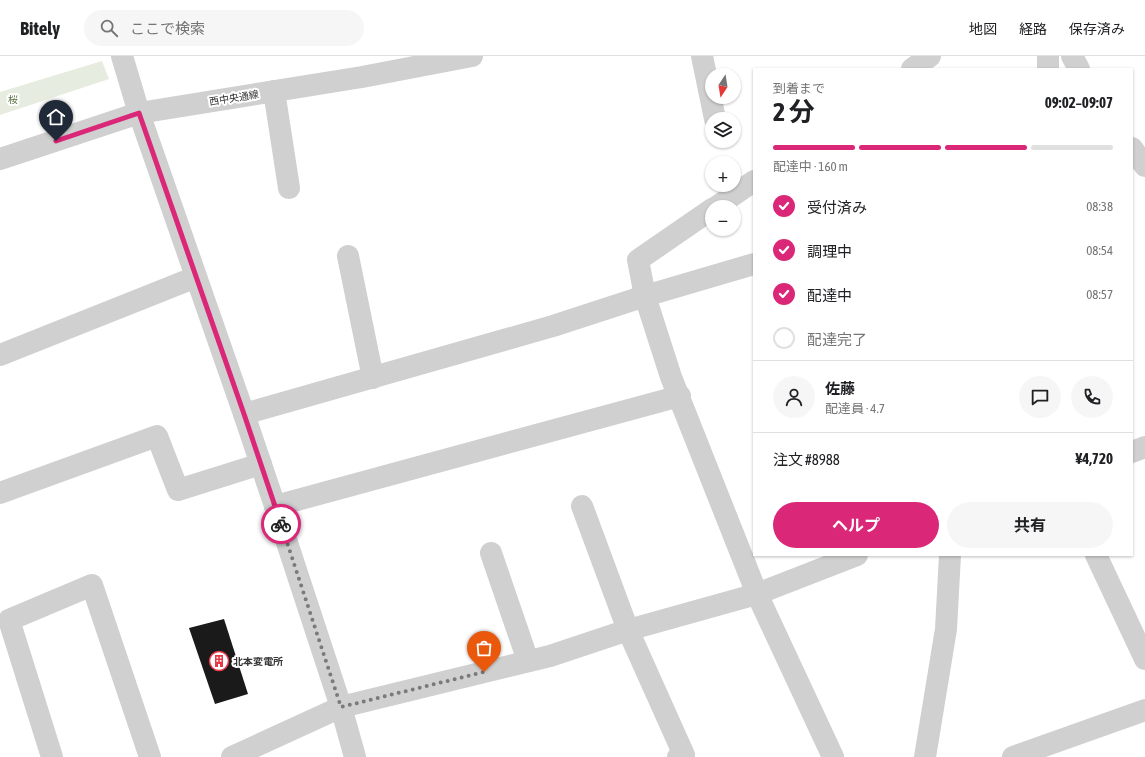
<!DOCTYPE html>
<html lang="ja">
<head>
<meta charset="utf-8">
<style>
  body { margin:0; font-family:"Asap Condensed","Noto Sans JP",sans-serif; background:#f6f6f6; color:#202124; height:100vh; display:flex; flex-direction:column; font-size:15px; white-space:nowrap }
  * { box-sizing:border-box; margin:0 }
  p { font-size:13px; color:#757577 }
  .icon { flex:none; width:22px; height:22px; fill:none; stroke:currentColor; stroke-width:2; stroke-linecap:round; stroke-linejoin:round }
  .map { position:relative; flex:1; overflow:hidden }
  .sheet { position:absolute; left:753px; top:12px; width:380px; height:488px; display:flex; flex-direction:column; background:#fff; border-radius:0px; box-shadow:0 1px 3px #0004 }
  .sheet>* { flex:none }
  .needle { width:26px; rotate:192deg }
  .controls { position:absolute; left:705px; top:12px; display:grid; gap:8px }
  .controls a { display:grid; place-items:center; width:36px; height:36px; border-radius:50%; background:#fff; box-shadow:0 1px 3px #0004; font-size:20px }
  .pin { position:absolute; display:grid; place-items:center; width:34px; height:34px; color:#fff; margin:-41px -17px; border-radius:50% 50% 50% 0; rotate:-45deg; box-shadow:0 0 4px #0007 }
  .pin .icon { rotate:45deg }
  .courier { position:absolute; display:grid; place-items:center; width:40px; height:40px; margin:-20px; border:3px solid #db2777; border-radius:50%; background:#fff; color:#222; box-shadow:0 1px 5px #0007 }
  .overview em { font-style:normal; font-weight:700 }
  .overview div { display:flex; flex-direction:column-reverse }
  .overview { display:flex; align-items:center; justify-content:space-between; height:68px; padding:0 20px }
  h1 { font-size:26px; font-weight:700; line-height:30px }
  .bar { display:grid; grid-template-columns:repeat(4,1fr); gap:6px 4px; align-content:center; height:48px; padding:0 20px }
  .bar i { height:5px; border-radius:3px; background:#e0e0e0 }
  .bar .current { background:#db2777 }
  .bar p { grid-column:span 4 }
  .line { display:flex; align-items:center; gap:10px; padding:0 20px; border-top:1px solid #e0e0e0 }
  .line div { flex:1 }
  .round { display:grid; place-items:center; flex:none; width:42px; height:42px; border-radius:21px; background:#f6f6f6 }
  ol { padding:0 20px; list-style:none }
  li { display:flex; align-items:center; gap:12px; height:44px }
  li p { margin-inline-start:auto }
  li .icon { padding:4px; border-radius:50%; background:#db2777; color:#fff; stroke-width:4 }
  li:last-child { color:#757577 }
  li i { width:22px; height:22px; border:2px solid #e0e0e0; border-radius:50% }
  .cta { display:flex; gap:8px; margin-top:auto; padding:8px 20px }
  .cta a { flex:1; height:46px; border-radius:24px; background:#db2777; color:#fff; font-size:16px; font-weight:700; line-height:46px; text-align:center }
  .cta a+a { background:#f6f6f6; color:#202124 }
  header { display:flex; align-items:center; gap:24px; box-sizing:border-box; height:56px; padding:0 20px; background:#fff; border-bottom:1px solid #e0e0e0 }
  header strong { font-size:19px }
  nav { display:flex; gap:22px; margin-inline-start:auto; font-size:14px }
  .search { width:280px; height:36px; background:#f6f6f6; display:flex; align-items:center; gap:10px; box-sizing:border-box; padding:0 14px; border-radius:22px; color:#757577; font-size:15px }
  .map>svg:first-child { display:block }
  .green { fill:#e6ecdf }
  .building { fill:#1a1a1a }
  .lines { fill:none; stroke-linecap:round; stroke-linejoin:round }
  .minor { stroke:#d0d0d0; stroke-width:22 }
  .done { stroke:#7a7a7a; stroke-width:4; stroke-dasharray:0 7.2 }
  .route { stroke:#db2777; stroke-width:5 }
  .labels { text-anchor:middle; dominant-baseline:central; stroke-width:4; stroke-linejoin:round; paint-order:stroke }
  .street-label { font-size:10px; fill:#333; stroke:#fff }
  .park-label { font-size:10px; fill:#56703f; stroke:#fff }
  .poi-label { font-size:10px; font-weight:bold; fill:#333; stroke:#fff; text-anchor:start }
</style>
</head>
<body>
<header>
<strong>Bitely</strong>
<div class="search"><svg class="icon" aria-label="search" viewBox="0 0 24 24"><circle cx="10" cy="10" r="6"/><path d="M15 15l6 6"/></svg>ここで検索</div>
<nav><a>地図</a><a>経路</a><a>保存済み</a></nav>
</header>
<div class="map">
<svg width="1145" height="701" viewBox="0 0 1145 701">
  <rect width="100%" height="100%" fill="#fff"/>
  <path class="green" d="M102 5 109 23 0 59V36Z"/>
  <path class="building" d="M224 563 248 638 215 648 189 572Z"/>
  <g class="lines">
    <g class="minor">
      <path d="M122 0 139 57 244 358 275 450 341 651 355 701"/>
      <path d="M702 0 715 63"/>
      <path d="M1072 0 1079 13"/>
      <path d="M912 13 930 0"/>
      <path d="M1048 13V0"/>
      <path d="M274 35 289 132"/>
      <path d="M1132 92 1145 110"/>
      <path d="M0 103 139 57 362 21 472 0"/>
      <path d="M716 151 754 125"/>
      <path d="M712 153 638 204 645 240 754 208"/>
      <path d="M348 200 373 322"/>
      <path d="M0 299 196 221"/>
      <path d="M244 358 553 270 645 240 671 321 757 538 833 701"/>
      <path d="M1132 396 1145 391"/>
      <path d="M0 437 157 380 178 434 261 408"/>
      <path d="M275 450 680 340"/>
      <path d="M582 450 628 574 684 699 678 701"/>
      <path d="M491 497 528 605"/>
      <path d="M1096 499 1145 603"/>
      <path d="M52 701 9 564 92 529 150 701"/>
      <path d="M232 701 341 651 550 600 628 574 757 538 857 499"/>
      <path d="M925 701 946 573 950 499"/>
      <path d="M1013 701 1145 654"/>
    </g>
  </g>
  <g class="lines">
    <path class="done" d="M281 468 341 651 484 616"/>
    <path class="route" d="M56 85 139 57 244 358 281 468"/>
  </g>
  <defs>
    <symbol id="building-ring" viewBox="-11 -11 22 22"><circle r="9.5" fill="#fff" stroke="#e63946" stroke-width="1.5"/><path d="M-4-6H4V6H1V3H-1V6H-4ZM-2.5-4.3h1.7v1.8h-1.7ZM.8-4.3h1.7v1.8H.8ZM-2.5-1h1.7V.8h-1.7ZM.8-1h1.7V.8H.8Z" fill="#e63946"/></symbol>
  </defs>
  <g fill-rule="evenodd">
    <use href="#building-ring" x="208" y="594" width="22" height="22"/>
  </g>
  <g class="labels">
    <g class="street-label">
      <text transform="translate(234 42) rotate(-9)">西中央通線</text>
    </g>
    <g class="park-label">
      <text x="13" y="43">桜</text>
    </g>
    <g class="poi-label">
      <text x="233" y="605">北本変電所</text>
    </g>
  </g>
</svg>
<div class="controls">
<a><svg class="needle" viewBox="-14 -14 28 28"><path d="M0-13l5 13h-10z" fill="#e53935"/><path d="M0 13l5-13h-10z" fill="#757577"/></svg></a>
<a><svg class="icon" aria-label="layers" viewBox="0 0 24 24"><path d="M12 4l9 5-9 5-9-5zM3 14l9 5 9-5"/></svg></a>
<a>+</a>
<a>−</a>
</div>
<div class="pin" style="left:484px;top:616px;background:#ea580c"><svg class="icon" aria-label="bag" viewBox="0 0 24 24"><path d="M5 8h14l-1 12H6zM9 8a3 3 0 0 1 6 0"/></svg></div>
<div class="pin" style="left:56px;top:85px;background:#1f2937"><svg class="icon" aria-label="home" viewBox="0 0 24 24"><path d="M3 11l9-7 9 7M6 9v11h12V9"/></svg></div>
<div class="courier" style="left:281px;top:468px"><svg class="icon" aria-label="bike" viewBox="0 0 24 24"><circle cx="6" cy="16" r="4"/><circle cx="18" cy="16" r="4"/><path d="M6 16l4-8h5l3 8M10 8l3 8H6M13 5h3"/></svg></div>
<section class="sheet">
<div class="overview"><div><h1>2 分</h1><p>到着まで</p></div><em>09:02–09:07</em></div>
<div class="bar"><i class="current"></i><i class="current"></i><i class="current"></i><i></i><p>配達中 · 160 m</p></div>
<ol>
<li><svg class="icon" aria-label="check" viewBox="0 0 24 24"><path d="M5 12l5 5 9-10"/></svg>受付済み<p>08:38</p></li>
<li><svg class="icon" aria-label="check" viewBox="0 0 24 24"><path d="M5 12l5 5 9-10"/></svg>調理中<p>08:54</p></li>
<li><svg class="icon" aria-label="check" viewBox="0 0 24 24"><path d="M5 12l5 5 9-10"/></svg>配達中<p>08:57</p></li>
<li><i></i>配達完了</li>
</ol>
<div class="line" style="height:72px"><a class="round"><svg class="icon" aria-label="person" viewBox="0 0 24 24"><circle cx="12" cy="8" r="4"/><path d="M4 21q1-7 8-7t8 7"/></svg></a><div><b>佐藤</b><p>配達員 · 4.7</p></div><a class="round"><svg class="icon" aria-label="chat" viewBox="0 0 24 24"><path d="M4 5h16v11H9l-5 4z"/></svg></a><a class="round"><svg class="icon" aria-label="phone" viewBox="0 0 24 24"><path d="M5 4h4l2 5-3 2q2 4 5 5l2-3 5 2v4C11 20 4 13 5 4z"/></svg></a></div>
<div class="line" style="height:52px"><div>注文 #8988</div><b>¥4,720</b></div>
<div class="cta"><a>ヘルプ</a><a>共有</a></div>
</section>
</div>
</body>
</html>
